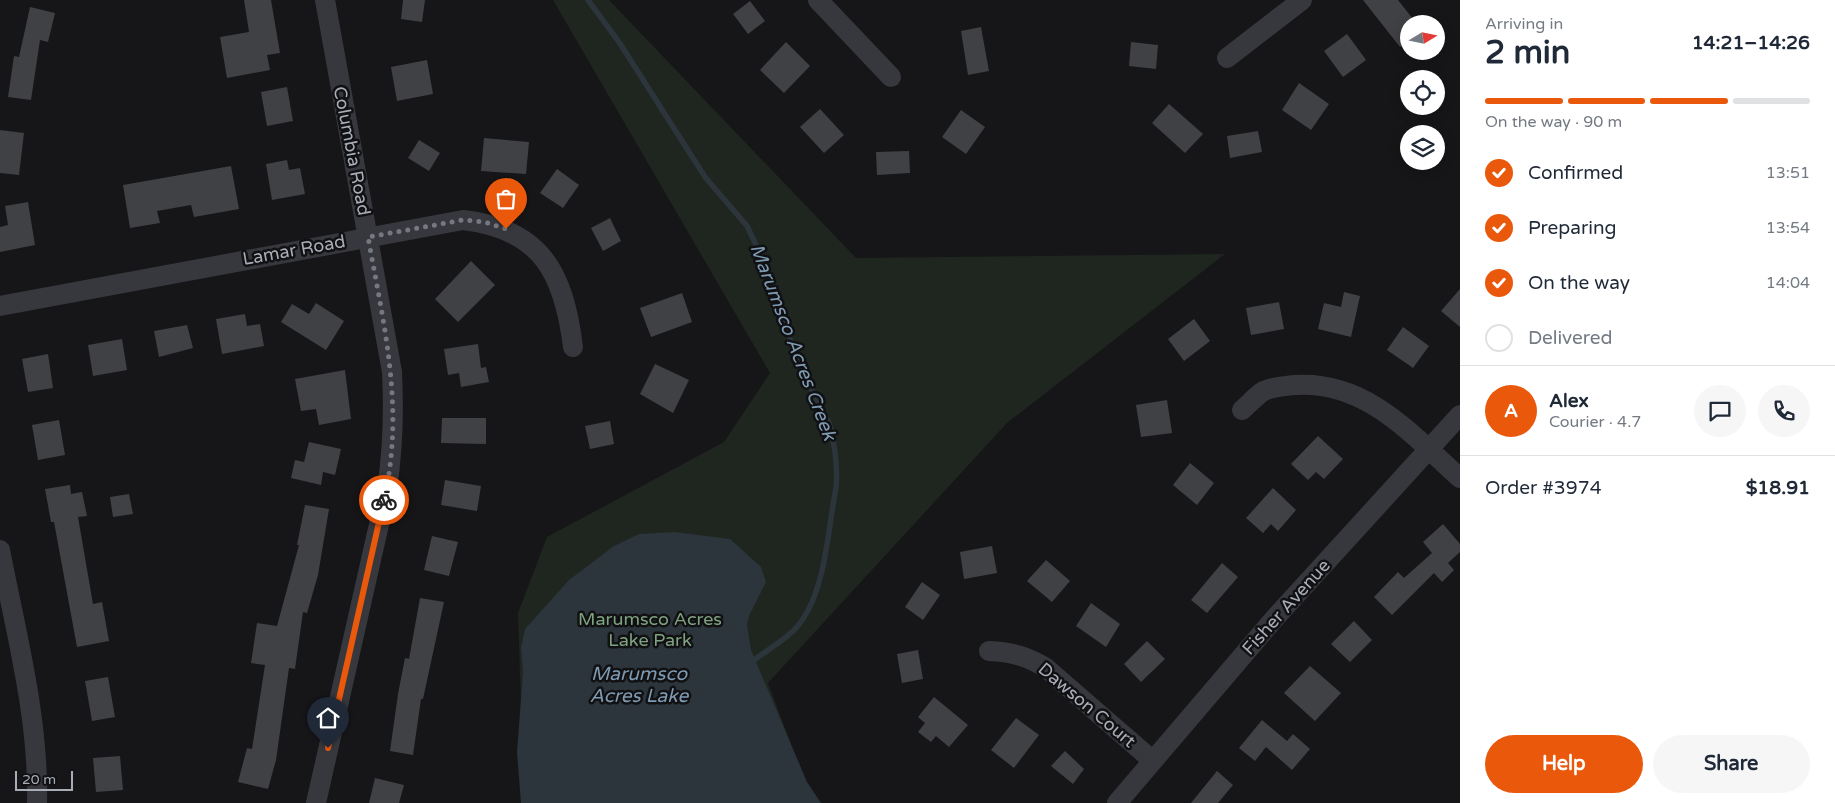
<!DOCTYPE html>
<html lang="en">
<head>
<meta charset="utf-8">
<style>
  body { margin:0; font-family:"Varela Round",sans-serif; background:#f6f6f7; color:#1f2937; height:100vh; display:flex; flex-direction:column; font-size:19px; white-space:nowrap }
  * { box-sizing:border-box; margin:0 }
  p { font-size:16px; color:#747a83 }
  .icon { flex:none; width:28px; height:28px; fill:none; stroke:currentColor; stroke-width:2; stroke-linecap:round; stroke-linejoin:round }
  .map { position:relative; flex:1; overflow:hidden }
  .sheet { display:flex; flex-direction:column; background:#fff; width:375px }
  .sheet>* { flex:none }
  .needle { width:32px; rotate:80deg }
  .fabs { position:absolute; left:1400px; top:15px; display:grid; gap:10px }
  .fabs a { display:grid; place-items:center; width:45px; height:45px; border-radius:50%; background:#fff; box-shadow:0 2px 12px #0003; font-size:25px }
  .scale { position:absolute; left:15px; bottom:12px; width:58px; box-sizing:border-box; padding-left:5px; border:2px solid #a8adb8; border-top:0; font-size:14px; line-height:18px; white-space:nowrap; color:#a8adb8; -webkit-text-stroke:4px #111113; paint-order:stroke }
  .pin { position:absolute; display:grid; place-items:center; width:42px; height:42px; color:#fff; margin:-51px -21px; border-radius:50% 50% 50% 0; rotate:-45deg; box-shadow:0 0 5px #0007 }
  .pin .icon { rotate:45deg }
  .courier { position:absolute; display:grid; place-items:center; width:50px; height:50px; margin:-25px; border:4px solid #ea580c; border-radius:50%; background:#fff; color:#222; box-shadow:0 1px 6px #0007 }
  .summary em { font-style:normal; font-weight:700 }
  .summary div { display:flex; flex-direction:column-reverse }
  .summary { display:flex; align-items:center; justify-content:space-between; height:85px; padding:0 25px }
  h1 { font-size:32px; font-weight:700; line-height:38px }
  .bar { display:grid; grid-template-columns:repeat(4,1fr); gap:8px 5px; align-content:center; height:60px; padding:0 25px }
  .bar i { height:6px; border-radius:4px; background:#e0e1e3 }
  .bar .selected { background:#ea580c }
  .bar p { grid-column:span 4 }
  .line { display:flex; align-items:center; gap:12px; padding:0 25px; border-top:1px solid #e0e1e3 }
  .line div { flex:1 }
  .round { display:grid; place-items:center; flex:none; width:52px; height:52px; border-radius:26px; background:#f6f6f7 }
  ol { padding:0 25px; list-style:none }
  li { display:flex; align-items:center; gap:15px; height:55px }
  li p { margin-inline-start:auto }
  li .icon { padding:5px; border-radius:50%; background:#ea580c; color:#fff; stroke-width:4 }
  li:last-child { color:#747a83 }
  li i { width:28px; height:28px; border:2px solid #e0e1e3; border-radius:50% }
  .action { display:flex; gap:10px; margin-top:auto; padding:10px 25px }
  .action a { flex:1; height:58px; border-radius:30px; background:#ea580c; color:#fff; font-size:20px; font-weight:700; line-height:58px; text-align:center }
  .action a+a { background:#f6f6f7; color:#1f2937 }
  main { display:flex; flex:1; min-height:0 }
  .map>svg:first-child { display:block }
  .green { fill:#1e261f }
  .water { fill:#2c353c }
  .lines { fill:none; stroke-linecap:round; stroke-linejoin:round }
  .stream { stroke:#2c353c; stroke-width:5.5 }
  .building { fill:#404145 }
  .minor { stroke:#37383d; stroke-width:20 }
  .done { stroke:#757880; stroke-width:5; stroke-dasharray:0 9 }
  .route { stroke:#ea580c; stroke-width:6 }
  .labels { text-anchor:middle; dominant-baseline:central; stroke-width:5; stroke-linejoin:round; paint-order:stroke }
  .street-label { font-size:18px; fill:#a8adb8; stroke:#111113 }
  .park-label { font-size:18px; fill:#7fa381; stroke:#111113 }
  .water-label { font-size:19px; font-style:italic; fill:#7f9bb3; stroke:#111113 }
</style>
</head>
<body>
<main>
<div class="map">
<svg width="1460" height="803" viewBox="0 0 1460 803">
  <rect width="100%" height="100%" fill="#161618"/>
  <path class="green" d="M553 0H609L856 258 1225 254 1007 423 768 683 813 803 524 799 518 613 547 537 724 442 770 373Z"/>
  <path class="water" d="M675 532 730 539 761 567 766 582 749 616 747 625 751 650 807 782 821 803H521L517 752 523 672 521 648 525 629 569 580 614 546 639 534Z"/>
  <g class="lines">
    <path class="stream" d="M588 0 619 42 705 177 747 226 767 268 790 339 804 375 829 423C835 445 838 466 836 488 828 528 826 585 803 619 790 639 767 649 749 664"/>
  </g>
  <g class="building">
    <path d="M244 0H271L280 53 267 55 270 70 227 78 220 37 249 32Z"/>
    <path d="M403 0H425L422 22 401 19Z"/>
    <path d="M1363 0H1398L1417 24H1409V39L1400 47Z"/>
    <path d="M750 1 765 21 748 34 733 14Z"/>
    <path d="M30 7 55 13 48 42 40 40 31 100 8 97 14 56 19 57Z"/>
    <path d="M981 27 989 71 968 75 961 31Z"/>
    <path d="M1347 34 1366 60 1343 77 1324 51Z"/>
    <path d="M786 42 810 66 784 93 760 70Z"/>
    <path d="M1131 42 1158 45 1156 69 1129 66Z"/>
    <path d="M427 60 433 94 397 101 391 67Z"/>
    <path d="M1299 83 1329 104 1311 130 1282 110Z"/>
    <path d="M287 87 293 121 267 126 261 92Z"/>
    <path d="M1169 104 1203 134 1185 153 1152 123Z"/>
    <path d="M820 109 844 135 824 153 800 127Z"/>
    <path d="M961 110 985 127 966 154 942 137Z"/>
    <path d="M0 130 24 133 19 175 0 173Z"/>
    <path d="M1258 131 1262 152 1230 158 1227 136Z"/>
    <path d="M484 138 529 142 526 174 481 171Z"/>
    <path d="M419 140 440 153 429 171 408 158Z"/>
    <path d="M909 151 910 173 877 175 876 152Z"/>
    <path d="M287 160 289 170 300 168 305 194 272 200 266 164Z"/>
    <path d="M231 166 239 209 194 217 191 205 157 211 160 223 130 228 123 185Z"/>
    <path d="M557 169 579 185 563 208 540 193Z"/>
    <path d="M28 202 35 245 0 252V227L8 225 5 206Z"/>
    <path d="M610 218 621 241 603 251 591 228Z"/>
    <path d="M471 261 495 285 458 322 435 299Z"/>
    <path d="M1460 289V327L1441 311Z"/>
    <path d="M1344 292 1360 296 1351 337 1318 329 1324 303 1341 307Z"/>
    <path d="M682 293 692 322 651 337 640 308Z"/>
    <path d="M1279 302 1284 329 1251 335 1246 308Z"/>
    <path d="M316 303 344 321 326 350 281 322 292 304 309 314Z"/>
    <path d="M245 314 247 326 260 324 264 346 222 354 216 319Z"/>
    <path d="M1194 319 1210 341 1184 361 1168 339Z"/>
    <path d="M187 325 193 348 159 357 154 331Z"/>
    <path d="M1403 327 1429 346 1413 368 1387 350Z"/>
    <path d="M122 339 127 370 93 376 88 345Z"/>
    <path d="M478 344 481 368 486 367 489 382 461 387 459 373 448 375 444 349Z"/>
    <path d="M48 354 53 388 28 392 22 359Z"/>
    <path d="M655 364 689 380 673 413 640 394Z"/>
    <path d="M345 370 351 419 319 425 316 409 301 411 295 379Z"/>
    <path d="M1167 400 1172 433 1141 437 1136 405Z"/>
    <path d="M442 418H486V444L441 443Z"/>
    <path d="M59 420 65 455 38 460 32 425Z"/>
    <path d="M610 421 614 444 590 449 585 426Z"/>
    <path d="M1318 436 1343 459 1324 479 1316 472 1308 480 1291 464Z"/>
    <path d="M309 442 341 449 335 475 323 472 321 485 291 478 295 460 304 462Z"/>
    <path d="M1190 463 1214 483 1197 505 1173 485Z"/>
    <path d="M445 480 481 486 477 511 441 505Z"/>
    <path d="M70 485 71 494 82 492 87 516 78 517 93 604 102 602 109 641 77 647 54 522H51L45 489Z"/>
    <path d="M1273 488 1296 510 1278 531 1271 524 1263 533 1246 518Z"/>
    <path d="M129 494 133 514 113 517 110 497Z"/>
    <path d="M305 505 329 509 318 575 307 613 303 612 295 669 289 668 276 760 268 789 238 782 247 748 252 749 265 665 251 663 257 623 277 626 299 545H297Z"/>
    <path d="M1443 524 1460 544V552L1448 563 1454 570 1442 582 1434 573 1392 615 1374 597 1398 572 1404 578 1432 553 1423 542Z"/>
    <path d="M432 536 458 542 449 576 424 570Z"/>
    <path d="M992 546 997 573 964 579 960 552Z"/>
    <path d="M1046 560 1070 581 1052 602 1027 581Z"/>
    <path d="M1222 563 1238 577 1207 613 1191 600Z"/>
    <path d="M922 582 940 595 923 620 905 607Z"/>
    <path d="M420 598 444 602 423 699H421L413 755 390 751 398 694 405 658 409 659Z"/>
    <path d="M1091 603 1120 624 1106 647 1076 626Z"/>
    <path d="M1354 621 1372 640 1350 662 1331 644Z"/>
    <path d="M1147 641 1165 659 1141 682 1124 664Z"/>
    <path d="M918 650 923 679 902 683 897 654Z"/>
    <path d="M1310 666 1341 693 1315 721 1284 693Z"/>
    <path d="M108 677 115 717 92 721 85 681Z"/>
    <path d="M934 697 968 725 949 747 936 736 931 742 918 732 925 723 918 717Z"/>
    <path d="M1016 718 1039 735 1014 768 991 750Z"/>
    <path d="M1262 720 1287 741 1293 734 1310 749 1292 770 1266 747 1255 761 1239 748Z"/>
    <path d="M1065 751 1084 769 1073 784 1051 766Z"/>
    <path d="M120 756 123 790 96 792 93 758Z"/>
    <path d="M1217 771 1233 785 1218 803H1191Z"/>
    <path d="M375 778 404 785 399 803H369Z"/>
  </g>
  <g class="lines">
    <g class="minor">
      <path d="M818 0 891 77"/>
      <path d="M1227 58 1302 0"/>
      <path d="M0 306 463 220C542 229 564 274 573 347"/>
      <path d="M1242 410C1248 405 1255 397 1262 392 1270 387 1285 386 1295 385 1366 380 1412 435 1460 478"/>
      <path d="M0 550C16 633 39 718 37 803"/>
      <path d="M989 651C1011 652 1027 656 1046 668L1152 760"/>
      <path d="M316 803 387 489C393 449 394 412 392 372L325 0"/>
      <path d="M1117 803 1274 619 1460 415"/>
    </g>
  </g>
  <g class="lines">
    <path class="done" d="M384 500C405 409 384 326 368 237L463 220 485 222 506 229"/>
    <path class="route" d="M328 748 384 500"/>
  </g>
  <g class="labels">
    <g class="street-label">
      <text transform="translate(352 151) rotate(79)">Columbia Road</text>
      <text transform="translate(294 250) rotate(-10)">Lamar Road</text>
      <text transform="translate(1286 607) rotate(-48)">Fisher Avenue</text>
      <text transform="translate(1087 705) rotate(40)">Dawson Court</text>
    </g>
    <g class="park-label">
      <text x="650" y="619">Marumsco Acres<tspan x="650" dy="21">Lake Park</tspan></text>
    </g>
    <g class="water-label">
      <text transform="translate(793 342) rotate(69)">Marumsco Acres Creek</text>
      <text x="639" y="674">Marumsco<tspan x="639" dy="22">Acres Lake</tspan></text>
    </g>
  </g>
</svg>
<div class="fabs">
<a><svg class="needle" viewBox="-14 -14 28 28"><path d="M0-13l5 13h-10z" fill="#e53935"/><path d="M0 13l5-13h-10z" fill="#747a83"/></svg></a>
<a><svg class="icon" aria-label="locate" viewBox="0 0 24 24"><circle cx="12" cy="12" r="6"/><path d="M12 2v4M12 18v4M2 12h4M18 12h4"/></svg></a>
<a><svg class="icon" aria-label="layers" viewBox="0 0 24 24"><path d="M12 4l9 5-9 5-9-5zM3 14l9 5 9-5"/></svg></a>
</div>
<div class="scale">20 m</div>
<div class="pin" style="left:506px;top:229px;background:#ea580c"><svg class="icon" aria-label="bag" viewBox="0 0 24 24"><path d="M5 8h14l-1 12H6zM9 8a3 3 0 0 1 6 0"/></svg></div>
<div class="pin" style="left:328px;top:748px;background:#1f2937"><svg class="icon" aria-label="home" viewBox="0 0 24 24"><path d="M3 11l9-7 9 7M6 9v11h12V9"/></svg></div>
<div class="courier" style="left:384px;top:500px"><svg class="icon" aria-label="bike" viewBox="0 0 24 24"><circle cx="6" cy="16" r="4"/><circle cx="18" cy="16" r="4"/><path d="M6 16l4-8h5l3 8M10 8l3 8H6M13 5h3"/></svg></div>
</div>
<section class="sheet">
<div class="summary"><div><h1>2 min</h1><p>Arriving in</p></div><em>14:21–14:26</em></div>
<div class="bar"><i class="selected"></i><i class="selected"></i><i class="selected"></i><i></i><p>On the way · 90 m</p></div>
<ol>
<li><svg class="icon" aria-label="check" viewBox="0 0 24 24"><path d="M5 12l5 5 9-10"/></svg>Confirmed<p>13:51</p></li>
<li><svg class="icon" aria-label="check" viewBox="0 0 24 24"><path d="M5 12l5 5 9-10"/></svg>Preparing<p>13:54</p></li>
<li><svg class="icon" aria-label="check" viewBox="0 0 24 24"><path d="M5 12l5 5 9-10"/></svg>On the way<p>14:04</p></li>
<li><i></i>Delivered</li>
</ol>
<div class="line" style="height:90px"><b class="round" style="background:#ea580c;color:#fff">A</b><div><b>Alex</b><p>Courier · 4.7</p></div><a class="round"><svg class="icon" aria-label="chat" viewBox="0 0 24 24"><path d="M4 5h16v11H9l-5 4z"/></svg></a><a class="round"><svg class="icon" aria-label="phone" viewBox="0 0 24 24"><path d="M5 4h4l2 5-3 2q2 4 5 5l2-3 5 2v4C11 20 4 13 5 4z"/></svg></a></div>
<div class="line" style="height:65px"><div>Order #3974</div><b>$18.91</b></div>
<div class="action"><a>Help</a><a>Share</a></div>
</section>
</main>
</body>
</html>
